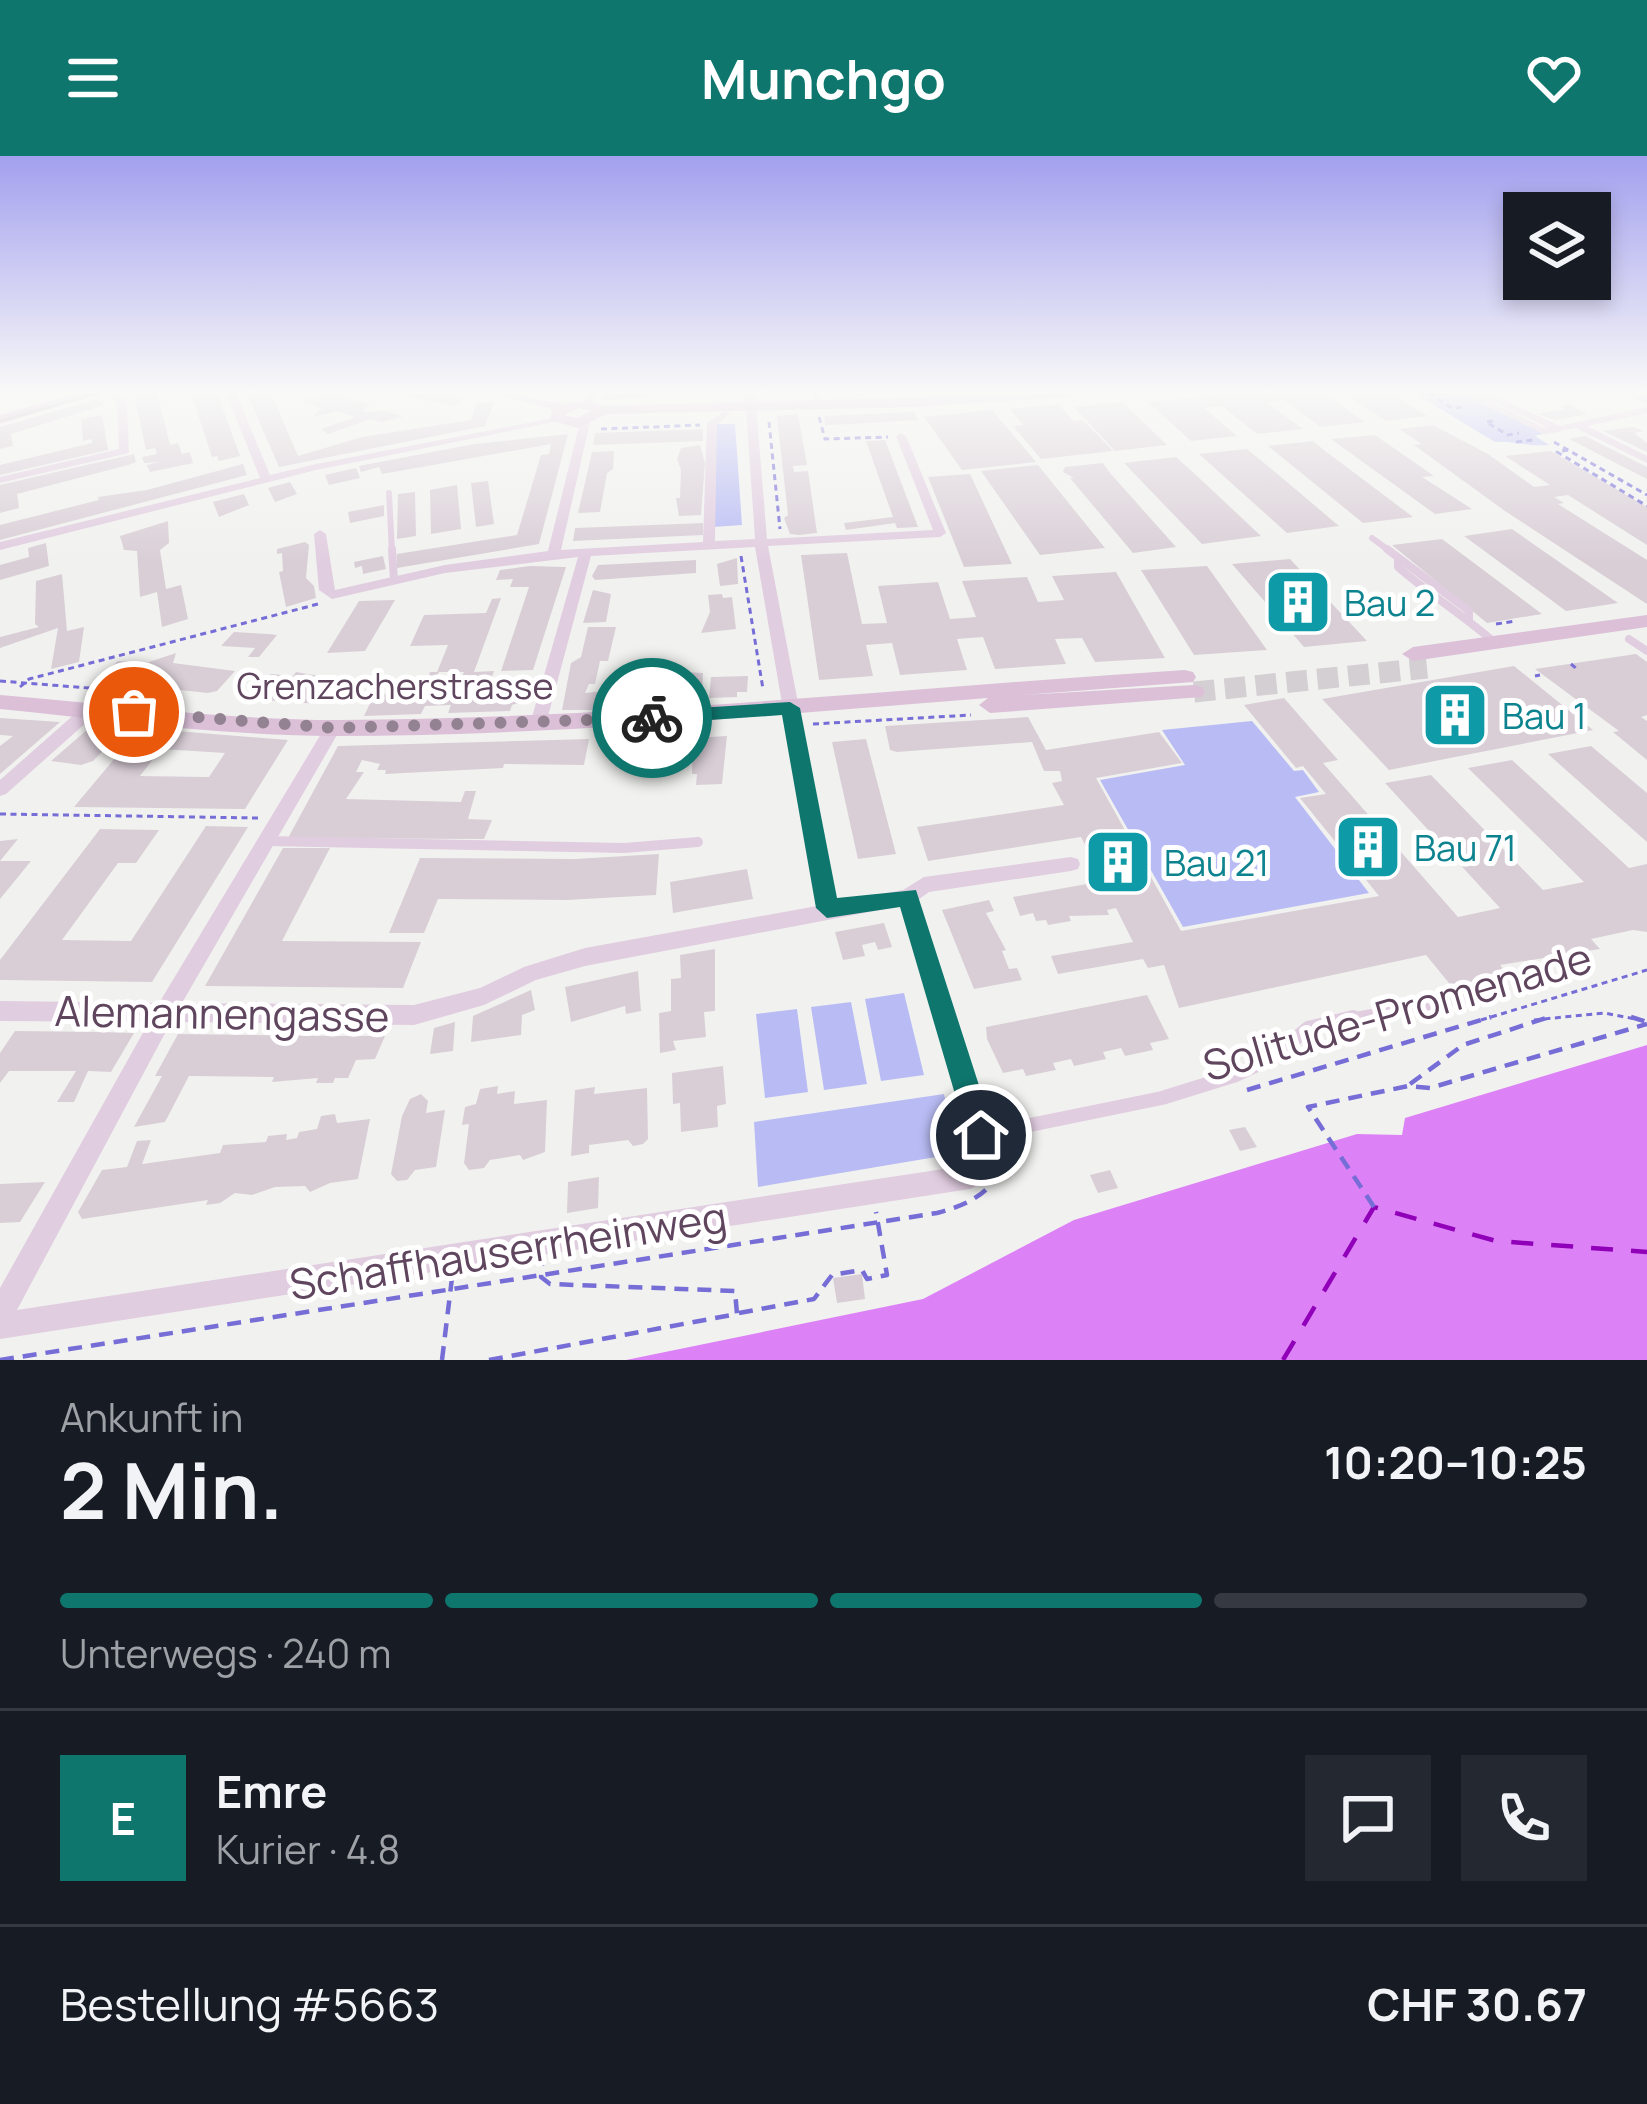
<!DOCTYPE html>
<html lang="de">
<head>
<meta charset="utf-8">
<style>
  body { margin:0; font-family:Manrope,sans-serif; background:#242831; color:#f1f3f6; height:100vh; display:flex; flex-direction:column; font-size:45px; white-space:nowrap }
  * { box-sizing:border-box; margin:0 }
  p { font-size:39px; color:#9ea1a6 }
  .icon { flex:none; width:66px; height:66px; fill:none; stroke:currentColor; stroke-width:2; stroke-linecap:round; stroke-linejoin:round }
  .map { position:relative; height:1204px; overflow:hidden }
  .drawer { display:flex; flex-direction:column; background:#171b24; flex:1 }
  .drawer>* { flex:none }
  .tools { position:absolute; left:1503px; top:36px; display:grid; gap:24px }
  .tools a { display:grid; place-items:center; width:108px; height:108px; border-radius:0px; background:#171b24; box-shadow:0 6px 18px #0003; font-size:60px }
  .pin { position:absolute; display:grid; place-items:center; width:102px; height:102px; color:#fff; margin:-51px; border:6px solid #fff; border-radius:50%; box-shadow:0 3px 12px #0007 }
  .courier { position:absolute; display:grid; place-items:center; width:120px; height:120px; margin:-60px; border:9px solid #0f766e; border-radius:50%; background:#fff; color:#222; box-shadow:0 3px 15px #0007 }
  .overview em { font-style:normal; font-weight:700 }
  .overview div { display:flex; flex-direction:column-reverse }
  .overview { display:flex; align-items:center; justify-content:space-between; height:204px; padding:0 60px }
  h1 { font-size:78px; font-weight:700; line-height:90px }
  .bar { display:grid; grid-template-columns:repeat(4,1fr); gap:18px 12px; align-content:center; height:144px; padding:0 60px }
  .bar i { height:15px; border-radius:9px; background:#363941 }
  .bar .selected { background:#0f766e }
  .bar p { grid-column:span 4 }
  .line { display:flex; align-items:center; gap:30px; padding:0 60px; border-top:3px solid #363941 }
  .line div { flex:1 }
  .round { display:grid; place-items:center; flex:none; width:126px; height:126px; border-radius:0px; background:#242831 }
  header { display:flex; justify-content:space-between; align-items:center; height:156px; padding:0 60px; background:#0f766e; color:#fff; font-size:54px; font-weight:700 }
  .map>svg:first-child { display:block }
  .green { fill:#b9bcf4 }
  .water { fill:#dd82f6 }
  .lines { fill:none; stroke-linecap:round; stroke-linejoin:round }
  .ferry { stroke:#9000b8; stroke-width:4.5; stroke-dasharray:22 18; stroke-linecap:butt }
  .building { fill:#d9ced6; fill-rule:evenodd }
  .secondary-tunnel { stroke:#d4cfd2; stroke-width:21; stroke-dasharray:21 10; stroke-linecap:butt }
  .path-far1 { stroke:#766dd7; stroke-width:3; stroke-dasharray:6 4.5; stroke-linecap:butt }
  .path { stroke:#766dd7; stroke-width:4.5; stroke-dasharray:14 9; stroke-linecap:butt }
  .service-far3 { stroke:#e1cde0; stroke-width:6 }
  .service-far2 { stroke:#e1cde0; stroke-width:8 }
  .service-far1 { stroke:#e1cde0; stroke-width:10 }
  .service { stroke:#e1cde0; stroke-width:14 }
  .minor { fill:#e1cde0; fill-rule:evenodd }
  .secondary { fill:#dbc0d8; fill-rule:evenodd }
  .tram { stroke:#bbb1b9; stroke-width:3 }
  .route { fill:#0f766e }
  .done { stroke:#938291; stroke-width:12; stroke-dasharray:0 21.6 }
  .labels { text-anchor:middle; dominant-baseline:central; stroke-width:10; stroke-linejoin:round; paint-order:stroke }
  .culture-label { font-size:36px; fill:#0d838f; stroke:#fff; text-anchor:start }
  .street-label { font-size:36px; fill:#60455e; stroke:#fff }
  .near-street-label { font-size:42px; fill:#60455e; stroke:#fff }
</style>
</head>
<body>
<header><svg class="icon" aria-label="menu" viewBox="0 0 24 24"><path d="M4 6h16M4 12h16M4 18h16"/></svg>Munchgo<svg class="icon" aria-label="heart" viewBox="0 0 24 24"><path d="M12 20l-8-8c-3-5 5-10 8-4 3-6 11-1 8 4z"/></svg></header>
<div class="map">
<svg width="1647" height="1204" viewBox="0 0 1647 1204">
  <rect width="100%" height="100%" fill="#f1f2ef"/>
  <g class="green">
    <path d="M1414 237H1462L1546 277 1535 280 1549 289C1528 291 1513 284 1495 286Z"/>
    <path d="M715 268H735L742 369 713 371Z"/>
    <path d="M1252 565 1294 615 1303 614 1319 636 1295 641 1369 737 1183 771 1100 624 1185 609 1162 574Z"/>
    <path d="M904 837 924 919 881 925 865 843Z"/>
    <path d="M851 846 867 928 824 934 811 851Z"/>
    <path d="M797 853 808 936 765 942 756 858Z"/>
    <path d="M944 938 954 982 948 999 758 1031 754 966Z"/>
  </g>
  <path class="water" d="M1647 889V1204H626L923 1143 1074 1064 1357 978 1402 979 1405 962Z"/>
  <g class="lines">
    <path class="ferry" d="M1283 1204 1374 1051 1496 1085 1647 1096"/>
  </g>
  <g class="building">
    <path d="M127 237H157L170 289 178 287 182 298 190 296 193 307 150 316 147 309 160 306 144 307 142 301 157 298 155 292 146 294 135 243Z"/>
    <path d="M191 237H217L240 300 219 305 217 300 212 301Z"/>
    <path d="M247 237H271L298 300 362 281 471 264 476 247 494 246 485 270 279 311Z"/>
    <path d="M441 237 466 243 453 250 404 239Z"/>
    <path d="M604 237H682V239L603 244Z"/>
    <path d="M1241 237H1323L1365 266 1321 271 1284 244 1266 246 1303 273 1257 278 1222 250 1204 252 1237 280 1191 285 1148 246Z"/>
    <path d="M1344 237H1390L1427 260 1386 265Z"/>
    <path d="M333 239 369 248 363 256 388 255 403 261 382 266 370 263 328 278 321 273 355 261 339 255 312 261 322 253 302 244Z"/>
    <path d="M97 243 104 249 11 278 13 290 0 293V271Z"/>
    <path d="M1122 246 1167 289 1115 295 1074 251Z"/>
    <path d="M1058 248 1074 265 1083 264 1113 295 1041 303 1013 270 1023 269 1010 253Z"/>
    <path d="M1568 248 1587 258 1555 264 1538 258 1565 253 1559 250Z"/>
    <path d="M992 254 1036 306 962 314 924 261Z"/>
    <path d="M914 256 918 264 851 268 825 269 824 260Z"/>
    <path d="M798 258 807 309 793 310 794 316 808 315 817 377 799 379 790 378 784 362 788 359 777 260Z"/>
    <path d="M102 259 108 294 0 319V309L92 287V283L83 285 81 263Z"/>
    <path d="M1433 269 1488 298 1534 331 1550 329 1505 300 1551 295 1647 351V389L1568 339 1554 341 1564 347 1558 348 1647 404V448L1505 355 1414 289 1422 288 1399 273Z"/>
    <path d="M1633 271 1644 275 1634 277 1647 287V296L1603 275Z"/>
    <path d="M703 273V285L593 289 595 277Z"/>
    <path d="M568 278 539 388 397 412V398L517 379 541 299 549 298 551 288 382 318 379 311 361 316 359 310 474 288Z"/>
    <path d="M1375 279 1434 320 1422 321 1472 353 1435 358 1331 283Z"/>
    <path d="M1585 280 1647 311V323L1569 283Z"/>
    <path d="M885 284 918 371 897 372 895 367 846 374 844 367 893 361 866 285Z"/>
    <path d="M1313 285 1324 294 1413 361 1363 367 1268 290Z"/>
    <path d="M700 289 705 307 701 359 679 360 676 342H680L681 314 677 303 681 292Z"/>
    <path d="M1247 293 1281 321 1339 370 1287 377 1199 298Z"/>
    <path d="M614 295 613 313 607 317 600 356 578 357 592 296Z"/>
    <path d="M134 298 136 306 128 309 17 338 19 352 0 357V329Z"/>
    <path d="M1176 301 1196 319 1261 380 1202 388 1124 307Z"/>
    <path d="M1103 307 1110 317 1176 391 1133 397 1070 322H1074L1063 316 1065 311Z"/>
    <path d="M243 308 247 319 0 384V369L99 344 98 341 147 334Z"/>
    <path d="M1038 309 1105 392 1040 399 981 315Z"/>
    <path d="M356 312 360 322 329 329 325 319Z"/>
    <path d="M970 318 1012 408 964 411 928 321Z"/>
    <path d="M488 325 494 368 476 371 471 327Z"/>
    <path d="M290 326 297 338 275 346 268 332Z"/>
    <path d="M457 329 461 373 431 378 430 334Z"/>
    <path d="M415 336 416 380 397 383 398 338Z"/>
    <path d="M244 338 249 349 219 361 213 346Z"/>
    <path d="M384 349V360L350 367 348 356Z"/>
    <path d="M168 365 169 387 160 394 166 433 181 429 188 463 162 471 157 436 140 441 137 395 124 394 120 380Z"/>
    <path d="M703 367V379L573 385 575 372Z"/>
    <path d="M1512 373 1618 447 1566 455 1464 380Z"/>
    <path d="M1442 383 1542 458 1487 467 1392 389Z"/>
    <path d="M305 386 309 389 306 422 314 430 316 442 286 451 279 416 283 415 282 397 277 398V393Z"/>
    <path d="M46 387 49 410 0 424V409L29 401 28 392Z"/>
    <path d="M847 397 862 468 887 467 878 430 938 426 950 463 976 461 962 425 1027 421 1038 446 1064 444 1052 420 1116 416 1165 502 1095 506 1082 482 1055 483 1066 508 995 513 983 481 957 483 967 514 900 519 892 487 866 489 873 520 819 524 801 399Z"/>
    <path d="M383 400 386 413 363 418 362 410 355 412 354 406Z"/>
    <path d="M737 402 738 428 720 430 717 408Z"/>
    <path d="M1290 403 1367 485 1304 491 1232 408Z"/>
    <path d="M696 404V417L595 424 592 420 598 409Z"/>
    <path d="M530 410 566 411 533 514 501 515 529 431H510L513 423 496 424 500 414Z"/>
    <path d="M1207 410 1267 494 1194 499 1141 414Z"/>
    <path d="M62 418 67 475 84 471 79 506 51 513 58 472 0 492V481L39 471 35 468 36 425Z"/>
    <path d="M593 434 611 438 606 466 583 467Z"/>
    <path d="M722 438 723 442 732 441 736 473 701 477 710 456 708 439Z"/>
    <path d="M501 442 474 516 494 515 492 521 461 522 464 516H439L434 526H460L456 536 516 534 515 540 521 546 512 549 510 555 448 557 451 549 425 550 421 558 364 560 375 537 405 539 407 534 423 533 430 516H437L448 489 410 490 424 459 486 457 492 443Z"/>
    <path d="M395 444 365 495 327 497 359 445Z"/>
    <path d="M588 471H616L608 505H600L595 528H589L585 537 614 534 616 520 685 516 703 517 702 543 644 542 612 546 607 554H562L571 507 581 501Z"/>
    <path d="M234 476 268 478 277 479 259 501H248L255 492 221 490Z"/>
    <path d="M176 497 173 507 235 515 217 535 208 537 96 525 118 505 146 507Z"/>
    <path d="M1636 498 1647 506V559L1641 561 1647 565V604L1613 576 1619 575 1535 513Z"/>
    <path d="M1514 510 1593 574 1389 614 1322 543Z"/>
    <path d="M296 516 337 523 318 548 250 543 271 518 293 520Z"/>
    <path d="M748 520 747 536H737V541L709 542 711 521Z"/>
    <path d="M1284 542 1338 604 1323 607 1458 761 1500 752 1385 627 1431 619 1543 734 1584 726 1468 612 1512 604 1629 712 1647 708V776L1633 774 1591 783 1600 793 1500 809 1508 819 1453 832 1426 799 1179 852 1164 809 1148 812 1143 803 1058 818 1051 800 1133 786 1116 752 1107 754 1109 759 1069 760 1071 765 1048 769 1046 764 1036 765 1033 757 1020 760 1013 741 1104 725 1081 681 928 705 917 671 1064 649 1052 627 1062 625 1060 615H1044L1032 586 897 596 890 594 885 570 1028 561 1046 594 1159 576 1182 607 1096 622 1181 775 1379 740 1300 642 1326 638 1303 610 1296 612 1244 549Z"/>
    <path d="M0 562 60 566 0 618V590L13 580 0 579Z"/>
    <path d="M95 567 126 572 93 605 81 609 51 605Z"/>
    <path d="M132 572H139L288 584 245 653 74 651 120 596 110 595ZM161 593 225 597 209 621 140 620Z"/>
    <path d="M727 580 722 628 696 629 697 618H692L693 582Z"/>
    <path d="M589 583 584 609 504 608 503 612 385 618 386 614H377L380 608 362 604 356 616H364L346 643 461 646 465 635H476L468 663 492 664 484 683 288 682 338 590Z"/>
    <path d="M866 583 896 698 858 703 832 586Z"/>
    <path d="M1591 590 1647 637V686L1548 598Z"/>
    <path d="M206 670 248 671 152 826 0 824V804L100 673 159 674 136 707H118L62 784 131 785Z"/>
    <path d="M18 683 0 705H31L0 743V685Z"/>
    <path d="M283 692H330L282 785 421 786 403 832 205 830Z"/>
    <path d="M659 698 656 739 567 744 438 743 424 777H389L420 702 575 703Z"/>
    <path d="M747 713 753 743 673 757 670 726Z"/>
    <path d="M989 744 994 755 986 757 1006 794 1002 795 1009 813 1017 812 1022 824 974 833 942 754Z"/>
    <path d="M884 767 892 791 878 794 875 786 862 789 865 800 843 804 835 776Z"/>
    <path d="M715 793V855L704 856 706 881 673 885 676 894 660 897 659 857 671 855V823L681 822 680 799Z"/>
    <path d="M638 815 641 855 626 858 625 850 571 866 565 831Z"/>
    <path d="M531 834 535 854 522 859 521 879 471 886 473 860Z"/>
    <path d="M1147 839 1169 883 1150 887 1153 894 1125 900 1121 892 1103 896 1106 903 1074 910 1071 903 1053 907 1056 914 1026 920 1023 913 1003 917 987 883 986 871Z"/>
    <path d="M455 866 453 895 430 898 434 872Z"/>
    <path d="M15 875 101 876 134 877 111 916 88 915 74 946H57L76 915H9L0 927V897Z"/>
    <path d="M178 878 344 880H385L375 903 356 904 348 922H335L333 927H316L318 922 272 926 274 921 189 920 165 966 134 971 162 920H155Z"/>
    <path d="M723 910 726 948 717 950 718 971 681 976 680 947 673 948 672 917Z"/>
    <path d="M498 930 497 938 515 935 514 948 547 944 545 996 523 1004 520 999 490 1004 484 1012 469 1014 464 1007 469 968 462 969 465 951 476 948 480 933Z"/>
    <path d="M595 931 594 938 647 932 648 983 643 988 633 990 628 984 589 989V997L571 1000 575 934Z"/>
    <path d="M421 938 428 945 426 957 445 954 436 1011 415 1014 407 1024 397 1025 391 1018 402 960 410 943Z"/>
    <path d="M335 958 337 967 370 963 358 1023 330 1027 310 1036 305 1030 275 1031 252 1039 235 1037 220 1047 206 1049 208 1044 82 1063 78 1056 102 1014 127 1011 137 985 151 984 142 1008 220 997 223 989 266 986 268 980 287 978 286 984 297 982 299 976 317 973 321 960Z"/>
    <path d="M1245 971 1257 991 1240 995 1229 974Z"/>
    <path d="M1110 1014 1118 1032 1098 1037 1090 1019Z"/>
    <path d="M599 1021 598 1052 567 1057 568 1026Z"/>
    <path d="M45 1026 20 1066 0 1067V1028Z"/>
    <path d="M862 1118 865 1143 837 1147 833 1122Z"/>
  </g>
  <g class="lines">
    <path class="secondary-tunnel" d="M1194 536 1427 512"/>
    <g class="path-far1">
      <path d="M1429 237 1452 252 1465 251"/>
      <path d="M819 261 825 283 888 281"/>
      <path d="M1493 265 1486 266 1508 279 1519 277"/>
      <path d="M769 266 780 373"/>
      <path d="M601 273 700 269"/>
      <path d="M1516 286 1533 284"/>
      <path d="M1554 286 1647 339"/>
      <path d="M1568 294 1557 296 1647 350"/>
      <path d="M741 400 763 533"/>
      <path d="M1496 468 1516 465"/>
      <path d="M1571 508 1577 513"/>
      <path d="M1535 520 1540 519"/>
      <path d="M0 525 177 539"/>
      <path d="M20 531 29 523 322 447"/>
      <path d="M813 568 971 559"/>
      <path d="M0 658 259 662"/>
      <path d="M1481 864 1647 814"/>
      <path d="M1534 864 1604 857 1641 864"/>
    </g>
    <g class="path">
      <path d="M1631 861 1647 866"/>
      <path d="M1410 928 1463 889 1549 861"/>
      <path d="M1247 934 1491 861"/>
      <path d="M1374 1051 1308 951 1408 930 1430 932 1647 868"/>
      <path d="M739 1157 814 1143 832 1119 862 1114 867 1123 887 1119 876 1056"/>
      <path d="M0 1204 937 1057C974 1047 1000 1033 1006 992"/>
      <path d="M442 1204 452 1122"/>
      <path d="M489 1204 737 1158 735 1135 550 1128 541 1121 542 1108"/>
    </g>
    <g class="service-far3">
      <path d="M817 237V249"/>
      <path d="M1466 237 1544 275 1559 273"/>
      <path d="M586 248 595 237"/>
      <path d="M389 337 392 396"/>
      <path d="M1372 382 1391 396"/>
    </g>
    <g class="service-far2">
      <path d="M392 393 394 424"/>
      <path d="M1387 393 1469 455V464"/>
      <path d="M1398 403V411C1429 438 1463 459 1494 486"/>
      <path d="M1629 483 1647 495"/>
    </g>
    <g class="service-far1">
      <path d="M265 685 624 692 698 686"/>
      <path d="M1341 864C1389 852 1434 853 1482 838"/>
    </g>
    <path class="service" d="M981 979 1162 942 1236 919 1274 901 1308 872 1353 861"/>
    <g class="minor">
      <path d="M106 237H117L127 247 129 297 0 327V321L119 293 117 248Z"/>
      <path d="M226 237H236L270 319 316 308 559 261 564 264 316 314 0 394V386L260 322Z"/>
      <path d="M745 237H755L767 383 933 374 896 280 901 277 906 280 946 377 940 381 768 390 836 746 903 734 924 721 1071 701 1078 703 1080 708 1078 713 1071 715 929 736 918 744 993 979C993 1000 993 1024 970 1033L0 1183V1132L149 866 0 865V845L159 847 327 568 333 567 341 572 182 847 414 849 480 832 524 811 585 792 817 750 755 391 591 400 546 568 538 573 530 568 578 401 445 417 332 443 319 434 314 378 320 374 326 378 335 434 445 409 548 395 580 266 585 263 590 266 561 394 703 386 707 267 725 255 730 258 717 268 715 385 755 383ZM901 750 969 979V1002L963 1010 17 1154 171 866 414 869 484 849 536 824 585 810Z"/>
      <path d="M1475 237H1488L1560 270 1647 251V257L1587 270 1647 300V307L1576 272 1555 275Z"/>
      <path d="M1623 237H1637L1647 241V248Z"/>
      <path d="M91 548 99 553 97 557 6 638 0 640V624L85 549Z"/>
    </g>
    <g class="secondary">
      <path d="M78 237H101L0 268V259Z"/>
      <path d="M495 237C519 237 543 247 565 247 580 247 589 243 603 250L1077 237 1070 241 908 251 607 258 578 272 550 264 552 253ZM579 252 592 255 577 262 564 259Z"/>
      <path d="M1647 459V471L1413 505 1402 498 1413 491Z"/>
      <path d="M1185 514 1193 516 1196 521 1193 526 1023 539 1194 529 1202 531 1205 536 1202 541 990 557 979 549 988 542C771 559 553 580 335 580 223 580 111 564 0 553V539C112 548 224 564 337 564 620 563 903 532 1185 514Z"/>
    </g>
    <path class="tram" d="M0 265 99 237"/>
  </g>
  <linearGradient id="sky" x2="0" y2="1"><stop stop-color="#a3a0ee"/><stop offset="0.58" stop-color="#f9f9f8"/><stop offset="1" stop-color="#f9f9f8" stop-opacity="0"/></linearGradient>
  <rect width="1647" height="406" fill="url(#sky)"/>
  <path class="route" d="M790 546 800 552 837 742 916 734 995 979 991 989 981 993 972 989 967 979 900 751 827 762 816 752 782 559 652 568 642 562 652 555Z"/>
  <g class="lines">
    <path class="done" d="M134 556 333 572 652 562"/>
  </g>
  <defs>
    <symbol id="building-square" viewBox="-11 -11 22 22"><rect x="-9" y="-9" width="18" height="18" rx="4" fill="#0f9aa8" stroke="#fff"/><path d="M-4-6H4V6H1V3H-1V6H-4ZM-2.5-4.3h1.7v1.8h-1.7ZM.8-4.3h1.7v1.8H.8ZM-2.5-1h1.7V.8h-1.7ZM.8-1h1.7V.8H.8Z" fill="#fff"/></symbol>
  </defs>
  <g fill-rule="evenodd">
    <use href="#building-square" x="1260" y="408" width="76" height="76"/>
    <use href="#building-square" x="1417" y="521" width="76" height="76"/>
    <use href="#building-square" x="1330" y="653" width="76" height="76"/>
    <use href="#building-square" x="1080" y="668" width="76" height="76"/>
  </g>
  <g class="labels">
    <g class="culture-label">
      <text x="1344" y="446">Bau 2</text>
      <text x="1502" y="559">Bau 1</text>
      <text x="1414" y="691">Bau 71</text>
      <text x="1164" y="706">Bau 21</text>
    </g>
    <g class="street-label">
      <text x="395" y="529">Grenzacherstrasse</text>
    </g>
    <g class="near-street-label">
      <text transform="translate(1397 855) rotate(-16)">Solitude-Promenade</text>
      <text transform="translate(222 857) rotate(1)">Alemannengasse</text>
      <text transform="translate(508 1094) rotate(-9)">Schaffhauserrheinweg</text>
    </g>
  </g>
</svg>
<div class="tools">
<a><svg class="icon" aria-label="layers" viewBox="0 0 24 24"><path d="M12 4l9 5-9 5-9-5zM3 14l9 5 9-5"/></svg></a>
</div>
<div class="pin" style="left:134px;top:556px;background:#ea580c"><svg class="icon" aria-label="bag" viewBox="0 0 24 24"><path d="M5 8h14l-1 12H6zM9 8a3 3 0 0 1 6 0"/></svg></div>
<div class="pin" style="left:981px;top:979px;background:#1f2937"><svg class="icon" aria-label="home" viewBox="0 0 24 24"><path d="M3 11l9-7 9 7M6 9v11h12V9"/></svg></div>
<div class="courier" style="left:652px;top:562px"><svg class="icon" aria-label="bike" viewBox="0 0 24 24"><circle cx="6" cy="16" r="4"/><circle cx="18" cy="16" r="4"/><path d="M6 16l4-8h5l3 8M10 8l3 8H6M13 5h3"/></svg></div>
</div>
<section class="drawer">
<div class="overview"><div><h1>2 Min.</h1><p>Ankunft in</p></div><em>10:20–10:25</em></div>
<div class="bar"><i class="selected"></i><i class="selected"></i><i class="selected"></i><i></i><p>Unterwegs · 240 m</p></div>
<div class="line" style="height:216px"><b class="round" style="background:#0f766e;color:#fff">E</b><div><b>Emre</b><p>Kurier · 4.8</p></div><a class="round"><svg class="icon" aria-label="chat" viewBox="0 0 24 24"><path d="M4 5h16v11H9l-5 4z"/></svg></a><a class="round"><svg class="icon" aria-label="phone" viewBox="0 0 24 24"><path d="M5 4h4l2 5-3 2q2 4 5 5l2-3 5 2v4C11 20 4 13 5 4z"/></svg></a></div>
<div class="line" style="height:156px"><div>Bestellung #5663</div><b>CHF 30.67</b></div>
</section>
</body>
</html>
